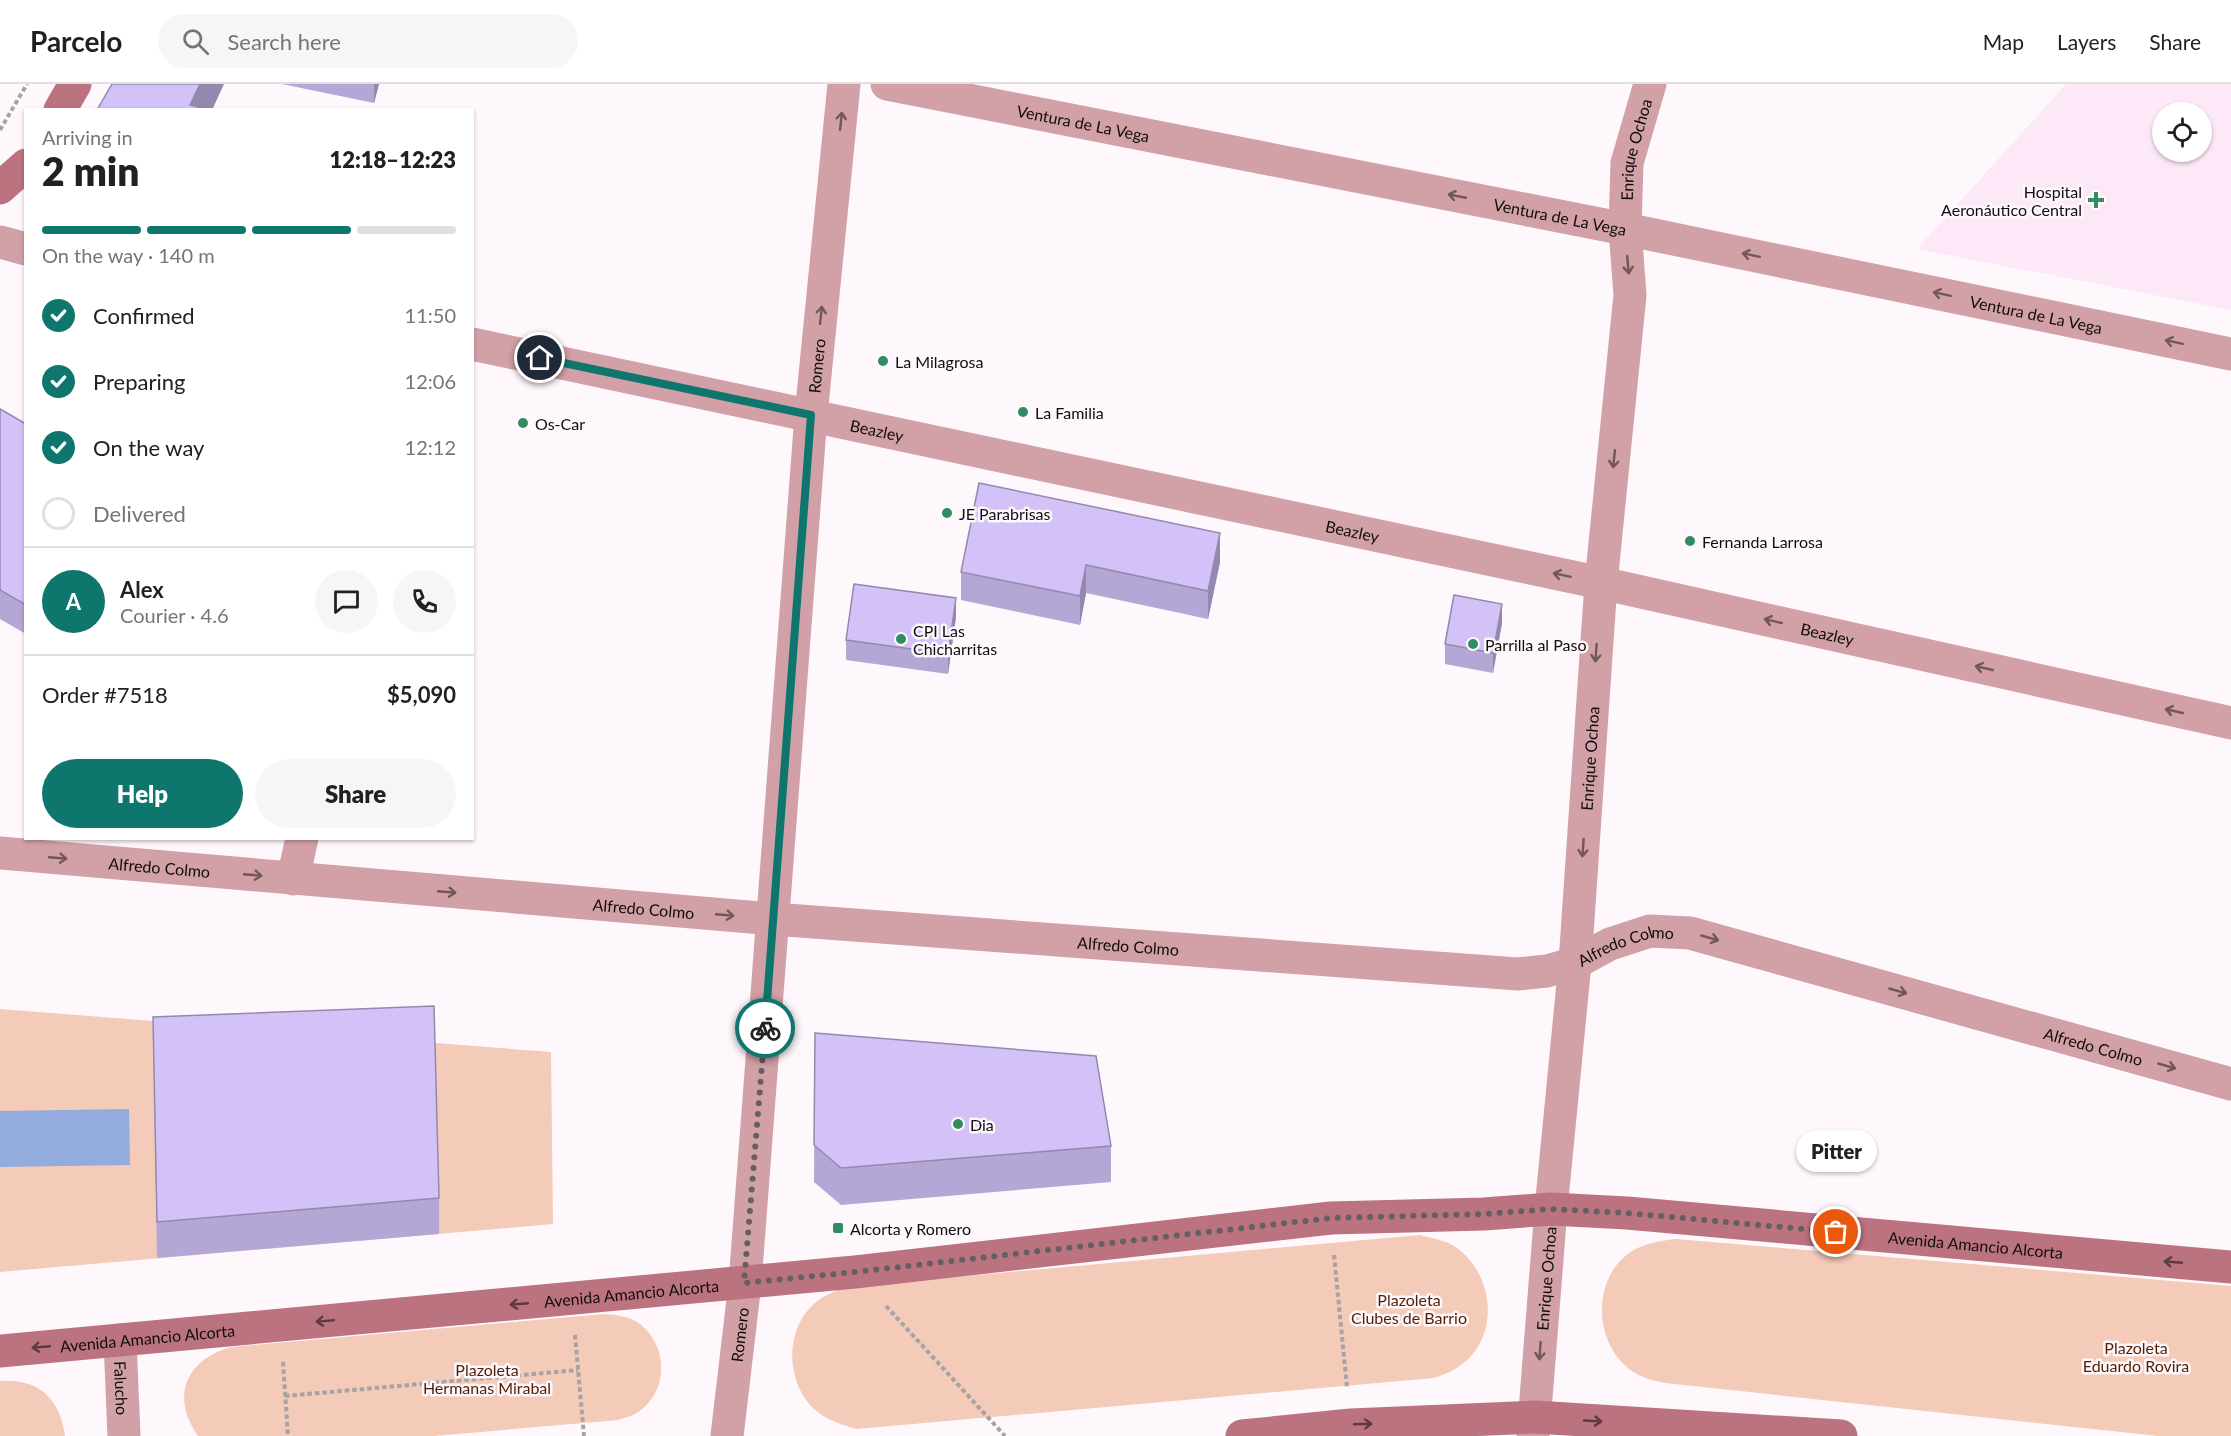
<!DOCTYPE html>
<html lang="en">
<head>
<meta charset="utf-8">
<style>
  body { margin:0; font-family:Lato,sans-serif; background:#f6f6f6; color:#202124; height:100vh; display:flex; flex-direction:column; font-size:22px; white-space:nowrap }
  * { box-sizing:border-box; margin:0 }
  p { font-size:20px; color:#757577 }
  .icon { flex:none; width:33px; height:33px; fill:none; stroke:currentColor; stroke-width:2; stroke-linecap:round; stroke-linejoin:round }
  .map { position:relative; flex:1; overflow:hidden }
  .drawer { position:absolute; left:24px; top:24px; width:450px; height:732px; display:flex; flex-direction:column; background:#fff; border-radius:0px; box-shadow:0 2px 4px #0004 }
  .drawer>* { flex:none }
  .controls { position:absolute; left:2152px; top:18px; display:grid; gap:12px }
  .controls a { display:grid; place-items:center; width:60px; height:60px; border-radius:50%; background:#fff; box-shadow:0 2px 4px #0004; font-size:30px }
  .pin { position:absolute; display:grid; place-items:center; width:51px; height:51px; color:#fff; margin:-26px; border:3px solid #fff; border-radius:50%; box-shadow:0 2px 6px #0007 }
  .courier { position:absolute; display:grid; place-items:center; width:60px; height:60px; margin:-30px; border:4px solid #0f766e; border-radius:50%; background:#fff; color:#222; box-shadow:0 2px 8px #0007 }
  .bubble { position:absolute; height:42px; border-radius:21px; background:#fff; box-shadow:0 2px 4px #0004; font-size:20px; font-weight:800; line-height:42px; text-align:center }
  .head em { font-style:normal; font-weight:800 }
  .head div { display:flex; flex-direction:column-reverse }
  .head { display:flex; align-items:center; justify-content:space-between; height:102px; padding:0 18px }
  h1 { font-size:39px; font-weight:800; line-height:45px }
  .bar { display:grid; grid-template-columns:repeat(4,1fr); gap:9px 6px; align-content:center; height:72px; padding:0 18px }
  .bar i { height:8px; border-radius:4px; background:#e0e0e0 }
  .bar .active { background:#0f766e }
  .bar p { grid-column:span 4 }
  .line { display:flex; align-items:center; gap:15px; padding:0 18px; border-top:2px solid #e0e0e0 }
  .line div { flex:1 }
  .round { display:grid; place-items:center; flex:none; width:63px; height:63px; border-radius:32px; background:#f6f6f6 }
  ol { padding:0 18px; list-style:none }
  li { display:flex; align-items:center; gap:18px; height:66px }
  li p { margin-inline-start:auto }
  li .icon { padding:6px; border-radius:50%; background:#0f766e; color:#fff; stroke-width:4 }
  li:last-child { color:#757577 }
  li i { width:33px; height:33px; border:3px solid #e0e0e0; border-radius:50% }
  .primary-button { display:flex; gap:12px; margin-top:auto; padding:12px 18px }
  .primary-button a { flex:1; height:69px; border-radius:36px; background:#0f766e; color:#fff; font-size:24px; font-weight:800; line-height:69px; text-align:center }
  .primary-button a+a { background:#f6f6f6; color:#202124 }
  header { display:flex; align-items:center; gap:36px; box-sizing:border-box; height:84px; padding:0 30px; background:#fff; border-bottom:2px solid #e0e0e0 }
  header strong { font-size:28px }
  nav { display:flex; gap:33px; margin-inline-start:auto; font-size:21px }
  .search { width:420px; height:54px; background:#f6f6f6; display:flex; align-items:center; gap:15px; box-sizing:border-box; padding:0 21px; border-radius:33px; color:#757577; font-size:22px }
  .map>svg:first-child { display:block }
  .built { fill:#fde8f8; fill-rule:evenodd }
  .green { fill:#f4cab8 }
  .water { fill:#94acdd }
  .lines { fill:none; stroke-linecap:round; stroke-linejoin:round }
  .path { stroke:#a7a2a6; stroke-width:4; stroke-dasharray:4.5 3; stroke-linecap:butt }
  .minor { stroke:#d2a0a7; stroke-width:33 }
  .secondary { stroke:#bb737f; stroke-width:33 }
  .wall { fill:#b5a7d5 }
  .shaded-wall { fill:#9488ae }
  .building { fill:#d3c2f8; stroke:#9488ae; stroke-width:1.5 }
  .oneway { stroke:#71565b }
  .oneway2 { stroke:#5d3a41 }
  .done { stroke:#635f62; stroke-width:6; stroke-dasharray:0 10.8 }
  .route { stroke:#0f766e; stroke-width:8 }
  .poi-dot { fill:#328c61; stroke:#fef8fc; stroke-width:2 }
  .labels { text-anchor:middle; dominant-baseline:central; stroke-width:5; stroke-linejoin:round; paint-order:stroke }
  .street-label { font-size:16px; fill:#100c0f; stroke:#fef8fc }
  .poi-label { font-size:16px; fill:#100c0f; stroke:#fef8fc; text-anchor:start }
  .park-label { font-size:16px; fill:#511e04; stroke:#fef8fc }
</style>
</head>
<body>
<header>
<strong>Parcelo</strong>
<div class="search"><svg class="icon" aria-label="search" viewBox="0 0 24 24"><circle cx="10" cy="10" r="6"/><path d="M15 15l6 6"/></svg>Search here</div>
<nav><a>Map</a><a>Layers</a><a>Share</a></nav>
</header>
<div class="map">
<svg width="2231" height="1352" viewBox="0 0 2231 1352">
  <rect width="100%" height="100%" fill="#fef8fc"/>
  <path class="built" d="M2066 0H2231V226L1917 165ZM2163 28H2202V68H2163Z"/>
  <g class="green">
    <path d="M0 925 551 968 553 1140 0 1188Z"/>
    <path d="M1420 1151C1435 1155 1451 1157 1462 1168 1497 1199 1498 1260 1455 1285 1449 1289 1441 1291 1434 1294L856 1345C840 1340 823 1335 811 1322 783 1291 786 1236 823 1213 830 1209 838 1207 844 1203Z"/>
    <path d="M1676 1155 2231 1202V1352H2158L1665 1299C1658 1297 1650 1296 1643 1293 1594 1272 1587 1196 1632 1167 1646 1159 1660 1157 1676 1155Z"/>
    <path d="M604 1230C617 1231 629 1232 640 1240 669 1262 669 1311 635 1330 630 1333 623 1334 618 1336L434 1352H198C170 1312 186 1275 232 1263Z"/>
    <path d="M0 1297C39 1294 60 1315 65 1352H0Z"/>
  </g>
  <path class="water" d="M129 1025 130 1081 0 1083V1027Z"/>
  <g class="lines">
    <g class="path">
      <path d="M0 46 27 0"/>
      <path d="M1334 1171 1347 1304"/>
      <path d="M886 1222 1005 1352"/>
      <path d="M575 1251 584 1352"/>
      <path d="M283 1278 288 1352"/>
      <path d="M285 1312 578 1286"/>
    </g>
    <g class="minor">
      <path id="s1" d="M887 0 1625 145 2231 270"/>
      <path d="M0 158 26 165"/>
      <path id="s2" d="M472 260 1601 499 2231 639"/>
      <path id="s3" d="M0 769 773 835 1518 890 1547 887 1575 879 1610 860 1650 847 1690 849 2231 1000"/>
      <path d="M293 795 302 754"/>
      <path id="s4" d="M120 1256 124 1352"/>
      <path id="s5" d="M727 1352 745 1199 811 331 844 0"/>
      <path id="s6" d="M1533 1352 1551 1125 1575 879 1601 499 1630 211 1625 145 1627 79 1650 0"/>
    </g>
    <g class="secondary">
      <path d="M60 26 75 0"/>
      <path d="M0 104 26 81"/>
      <path id="s7" d="M0 1267 855 1188 1331 1134 1484 1130 1551 1125 1627 1129 2231 1183"/>
      <path d="M1242 1352 1351 1341 1535 1333 1841 1352"/>
    </g>
  </g>
  <g class="wall">
    <path d="M282 0H379L374 19Z"/>
    <path d="M0 325 26 340V550L0 535Z"/>
    <path d="M979 399 1220 478 1208 535 1086 509 1080 541 961 516V488Z"/>
    <path d="M956 533 948 590 846 576V556Z"/>
    <path d="M1502 539 1493 589 1445 580V560Z"/>
    <path d="M153 933 439 1114V1150L157 1174Z"/>
    <path d="M815 949 1111 1062V1098L841 1121 814 1098Z"/>
  </g>
  <g class="shaded-wall">
    <path d="M200 0H224L212 26 190 21Z"/>
    <path d="M374 0H379L374 19Z"/>
    <path d="M1220 449V478L1208 535V507Z"/>
    <path d="M1086 481V509L1080 541V512Z"/>
    <path d="M956 514V533L948 590V570Z"/>
    <path d="M1502 520V539L1493 589V569Z"/>
  </g>
  <g class="building">
    <path d="M112 0H200L190 21 211 26H97Z"/>
    <path d="M0 325 26 340V521L0 506Z"/>
    <path d="M979 399 1220 449 1208 507 1086 481 1080 512 961 488Z"/>
    <path d="M854 500 956 514 948 570 846 556Z"/>
    <path d="M1454 511 1502 520 1493 569 1445 560Z"/>
    <path d="M434 922 439 1114 157 1138 153 933Z"/>
    <path d="M815 949 1096 972 1111 1062 841 1084 814 1061Z"/>
  </g>
  <defs><path id="oneway-shaft" d="M-6 0H5M1.5-3L5.5 0L1.5 3" fill="none" stroke-width="1.6" stroke-linecap="round" stroke-linejoin="round" transform="scale(1.5)"/></defs>
  <g class="oneway">
    <use href="#oneway-shaft" transform="translate(841 37) rotate(-84)"/>
    <use href="#oneway-shaft" transform="translate(1457 112) rotate(-169)"/>
    <use href="#oneway-shaft" transform="translate(1751 171) rotate(-168)"/>
    <use href="#oneway-shaft" transform="translate(1628 181) rotate(85)"/>
    <use href="#oneway-shaft" transform="translate(1942 210) rotate(-168)"/>
    <use href="#oneway-shaft" transform="translate(821 231) rotate(-84)"/>
    <use href="#oneway-shaft" transform="translate(2174 258) rotate(-168)"/>
    <use href="#oneway-shaft" transform="translate(1614 375) rotate(96)"/>
    <use href="#oneway-shaft" transform="translate(1562 491) rotate(-168)"/>
    <use href="#oneway-shaft" transform="translate(1773 537) rotate(-167)"/>
    <use href="#oneway-shaft" transform="translate(1596 569) rotate(94)"/>
    <use href="#oneway-shaft" transform="translate(1984 584) rotate(-167)"/>
    <use href="#oneway-shaft" transform="translate(2174 627) rotate(-167)"/>
    <use href="#oneway-shaft" transform="translate(1583 764) rotate(94)"/>
    <use href="#oneway-shaft" transform="translate(58 774) rotate(5)"/>
    <use href="#oneway-shaft" transform="translate(253 791) rotate(5)"/>
    <use href="#oneway-shaft" transform="translate(447 808) rotate(5)"/>
    <use href="#oneway-shaft" transform="translate(725 831) rotate(5)"/>
    <use href="#oneway-shaft" transform="translate(1710 854) rotate(16)"/>
    <use href="#oneway-shaft" transform="translate(1898 907) rotate(16)"/>
    <use href="#oneway-shaft" transform="translate(2167 982) rotate(16)"/>
    <use href="#oneway-shaft" transform="translate(1540 1267) rotate(94)"/>
  </g>
  <g class="oneway2">
    <use href="#oneway-shaft" transform="translate(2173 1178) rotate(-175)"/>
    <use href="#oneway-shaft" transform="translate(519 1220) rotate(175)"/>
    <use href="#oneway-shaft" transform="translate(325 1237) rotate(175)"/>
    <use href="#oneway-shaft" transform="translate(41 1263) rotate(175)"/>
    <use href="#oneway-shaft" transform="translate(1593 1337) rotate(3)"/>
    <use href="#oneway-shaft" transform="translate(1363 1340) rotate(-2)"/>
  </g>
  <g class="lines">
    <path class="done" d="M765 944 744 1199 855 1188 1331 1134 1484 1130 1551 1125 1627 1129 1836 1148"/>
    <path class="route" d="M540 274 811 331 765 944"/>
  </g>
  <g class="poi-dot">
    <path d="M2093 107h6v6h6v6h-6v6h-6v-6h-6v-6h6z"/>
    <circle cx="883" cy="277" r="6"/>
    <circle cx="1023" cy="328" r="6"/>
    <circle cx="523" cy="339" r="6"/>
    <circle cx="947" cy="429" r="6"/>
    <circle cx="1690" cy="457" r="6"/>
    <circle cx="901" cy="555" r="6"/>
    <circle cx="1473" cy="560" r="6"/>
    <circle cx="958" cy="1040" r="6"/>
    <rect x="832" y="1138" width="12" height="12" rx="3"/>
  </g>
  <g class="labels">
    <g class="street-label">
      <text stroke="none"><textPath href="#s1" startOffset="200">Ventura de La Vega</textPath></text>
      <text stroke="none"><textPath href="#s6" startOffset="1292">Enrique Ochoa</textPath></text>
      <text stroke="none"><textPath href="#s1" startOffset="686">Ventura de La Vega</textPath></text>
      <text stroke="none"><textPath href="#s1" startOffset="1172">Ventura de La Vega</textPath></text>
      <text stroke="none"><textPath href="#s5" startOffset="1074">Romero</textPath></text>
      <text stroke="none"><textPath href="#s2" startOffset="414">Beazley</textPath></text>
      <text stroke="none"><textPath href="#s2" startOffset="900">Beazley</textPath></text>
      <text stroke="none"><textPath href="#s2" startOffset="1386">Beazley</textPath></text>
      <text stroke="none"><textPath href="#s6" startOffset="680">Enrique Ochoa</textPath></text>
      <text stroke="none"><textPath href="#s3" startOffset="160">Alfredo Colmo</textPath></text>
      <text stroke="none"><textPath href="#s3" startOffset="646">Alfredo Colmo</textPath></text>
      <text stroke="none"><textPath href="#s3" startOffset="1132">Alfredo Colmo</textPath></text>
      <text stroke="none"><textPath href="#s3" startOffset="1636">Alfredo Colmo</textPath></text>
      <text stroke="none"><textPath href="#s3" startOffset="2122">Alfredo Colmo</textPath></text>
      <text stroke="none"><textPath href="#s7" startOffset="1984">Avenida Amancio Alcorta</textPath></text>
      <text stroke="none"><textPath href="#s6" startOffset="158">Enrique Ochoa</textPath></text>
      <text stroke="none"><textPath href="#s7" startOffset="634">Avenida Amancio Alcorta</textPath></text>
      <text stroke="none"><textPath href="#s5" startOffset="102">Romero</textPath></text>
      <text stroke="none"><textPath href="#s7" startOffset="148">Avenida Amancio Alcorta</textPath></text>
      <text stroke="none"><textPath href="#s4" startOffset="48">Falucho</textPath></text>
    </g>
    <g class="poi-label">
      <text x="2082" y="107" text-anchor="end">Hospital<tspan x="2082" dy="18">Aeronáutico Central</tspan></text>
      <text x="895" y="277">La Milagrosa</text>
      <text x="1035" y="328">La Familia</text>
      <text x="535" y="339">Os-Car</text>
      <text x="959" y="429">JE Parabrisas</text>
      <text x="1702" y="457">Fernanda Larrosa</text>
      <text x="913" y="546">CPI Las<tspan x="913" dy="18">Chicharritas</tspan></text>
      <text x="1485" y="560">Parrilla al Paso</text>
      <text x="970" y="1040">Dia</text>
      <text x="850" y="1144">Alcorta y Romero</text>
    </g>
    <g class="park-label">
      <text x="1409" y="1215">Plazoleta<tspan x="1409" dy="18">Clubes de Barrio</tspan></text>
      <text x="2136" y="1263">Plazoleta<tspan x="2136" dy="18">Eduardo Rovira</tspan></text>
      <text x="487" y="1285">Plazoleta<tspan x="487" dy="18">Hermanas Mirabal</tspan></text>
    </g>
  </g>
</svg>
<div class="controls">
<a><svg class="icon" aria-label="locate" viewBox="0 0 24 24"><circle cx="12" cy="12" r="6"/><path d="M12 2v4M12 18v4M2 12h4M18 12h4"/></svg></a>
</div>
<div class="pin" style="left:1836px;top:1148px;background:#ea580c"><svg class="icon" aria-label="bag" viewBox="0 0 24 24"><path d="M5 8h14l-1 12H6zM9 8a3 3 0 0 1 6 0"/></svg></div>
<div class="pin" style="left:540px;top:274px;background:#1f2937"><svg class="icon" aria-label="home" viewBox="0 0 24 24"><path d="M3 11l9-7 9 7M6 9v11h12V9"/></svg></div>
<div class="courier" style="left:765px;top:944px"><svg class="icon" aria-label="bike" viewBox="0 0 24 24"><circle cx="6" cy="16" r="4"/><circle cx="18" cy="16" r="4"/><path d="M6 16l4-8h5l3 8M10 8l3 8H6M13 5h3"/></svg></div>
<div class="bubble" style="left:1796px;top:1046px;width:81px">Pitter</div>
<section class="drawer">
<div class="head"><div><h1>2 min</h1><p>Arriving in</p></div><em>12:18–12:23</em></div>
<div class="bar"><i class="active"></i><i class="active"></i><i class="active"></i><i></i><p>On the way · 140 m</p></div>
<ol>
<li><svg class="icon" aria-label="check" viewBox="0 0 24 24"><path d="M5 12l5 5 9-10"/></svg>Confirmed<p>11:50</p></li>
<li><svg class="icon" aria-label="check" viewBox="0 0 24 24"><path d="M5 12l5 5 9-10"/></svg>Preparing<p>12:06</p></li>
<li><svg class="icon" aria-label="check" viewBox="0 0 24 24"><path d="M5 12l5 5 9-10"/></svg>On the way<p>12:12</p></li>
<li><i></i>Delivered</li>
</ol>
<div class="line" style="height:108px"><b class="round" style="background:#0f766e;color:#fff">A</b><div><b>Alex</b><p>Courier · 4.6</p></div><a class="round"><svg class="icon" aria-label="chat" viewBox="0 0 24 24"><path d="M4 5h16v11H9l-5 4z"/></svg></a><a class="round"><svg class="icon" aria-label="phone" viewBox="0 0 24 24"><path d="M5 4h4l2 5-3 2q2 4 5 5l2-3 5 2v4C11 20 4 13 5 4z"/></svg></a></div>
<div class="line" style="height:78px"><div>Order #7518</div><b>$5,090</b></div>
<div class="primary-button"><a>Help</a><a>Share</a></div>
</section>
</div>
</body>
</html>
